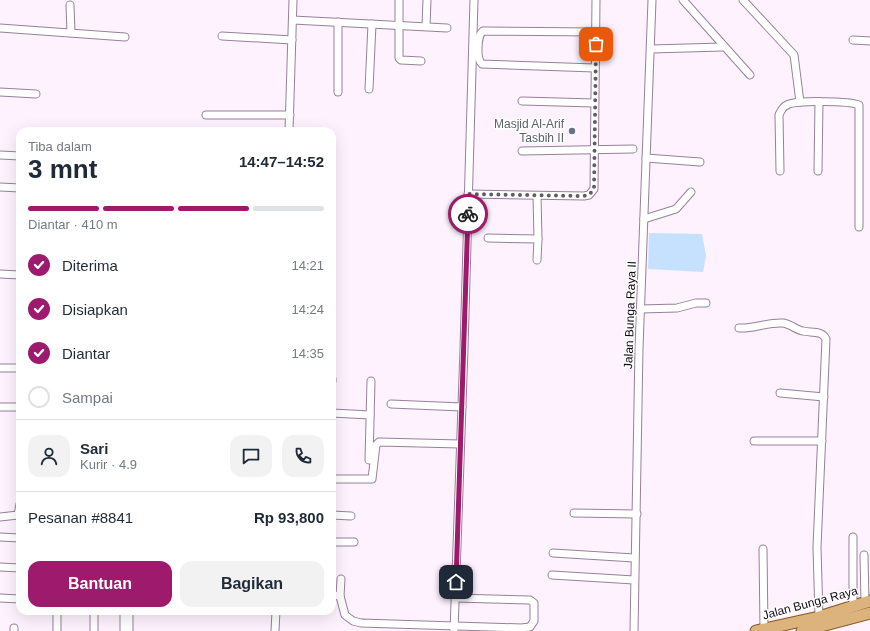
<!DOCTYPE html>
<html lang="id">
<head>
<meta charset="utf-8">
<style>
  body { margin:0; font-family:Helvetica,sans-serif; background:#f2f2f3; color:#1f2937; height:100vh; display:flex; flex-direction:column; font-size:15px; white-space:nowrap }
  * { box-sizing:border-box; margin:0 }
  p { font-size:13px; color:#747a83 }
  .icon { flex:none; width:22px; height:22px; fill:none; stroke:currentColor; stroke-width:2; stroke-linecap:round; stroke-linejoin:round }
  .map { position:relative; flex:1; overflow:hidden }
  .panel { position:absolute; left:16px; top:127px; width:320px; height:488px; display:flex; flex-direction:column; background:#fff; border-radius:12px; box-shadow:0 4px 16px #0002 }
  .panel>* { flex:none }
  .pin { position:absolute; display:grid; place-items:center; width:34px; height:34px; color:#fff; margin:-17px; border-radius:8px; box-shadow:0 2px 6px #0006 }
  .courier { position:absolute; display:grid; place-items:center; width:40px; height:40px; margin:-20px; border:3px solid #9d1a6c; border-radius:50%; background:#fff; color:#222; box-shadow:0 1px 5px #0007 }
  .summary em { font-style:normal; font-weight:700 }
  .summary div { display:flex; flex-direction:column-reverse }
  .summary { display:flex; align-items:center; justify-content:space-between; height:68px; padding:0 12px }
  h1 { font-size:26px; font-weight:700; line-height:30px }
  .bar { display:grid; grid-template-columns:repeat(4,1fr); gap:6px 4px; align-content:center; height:48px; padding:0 12px }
  .bar i { height:5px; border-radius:3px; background:#e0e1e3 }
  .bar .on { background:#9d1a6c }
  .bar p { grid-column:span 4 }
  .line { display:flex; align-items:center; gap:10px; padding:0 12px; border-top:1px solid #e0e1e3 }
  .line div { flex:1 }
  .round { display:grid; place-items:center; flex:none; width:42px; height:42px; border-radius:12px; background:#f2f2f3 }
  ol { padding:0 12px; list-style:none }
  li { display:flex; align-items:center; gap:12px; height:44px }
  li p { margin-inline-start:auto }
  li .icon { padding:4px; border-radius:50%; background:#9d1a6c; color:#fff; stroke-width:4 }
  li:last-child { color:#747a83 }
  li i { width:22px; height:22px; border:2px solid #e0e1e3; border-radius:50% }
  .primary-button { display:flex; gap:8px; margin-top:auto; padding:8px 12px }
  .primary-button a { flex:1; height:46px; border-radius:12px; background:#9d1a6c; color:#fff; font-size:16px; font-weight:700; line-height:46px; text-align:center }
  .primary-button a+a { background:#f2f2f3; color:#1f2937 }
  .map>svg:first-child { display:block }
  .water { fill:#c6e1fe }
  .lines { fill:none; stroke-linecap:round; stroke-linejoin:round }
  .minor-casing { stroke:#97809a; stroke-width:9 }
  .primary-casing { stroke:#855620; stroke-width:13 }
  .minor { stroke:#fff; stroke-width:7 }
  .primary { stroke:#dcb37d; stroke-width:11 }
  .done { stroke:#645b65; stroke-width:4; stroke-dasharray:0 7.2 }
  .route { stroke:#9d1a6c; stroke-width:5 }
  .worship-dot { fill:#6b7280; stroke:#fff; stroke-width:1.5 }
  .labels { text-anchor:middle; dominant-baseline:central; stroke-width:3; stroke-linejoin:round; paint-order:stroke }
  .worship-label { font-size:12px; fill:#5b616d; stroke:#fff; text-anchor:end }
  .street-label { font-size:12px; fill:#110912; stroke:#fff }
</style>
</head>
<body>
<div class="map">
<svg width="870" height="631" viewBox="0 0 870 631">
  <rect width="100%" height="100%" fill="#fdf2fe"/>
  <path class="water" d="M649 233 702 234 706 256 703 272 648 269Z"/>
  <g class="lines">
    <defs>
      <g id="minor">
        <path d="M399 0V58L401 60 421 61"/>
        <path d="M683 0 750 75"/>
        <path d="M743 0 794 55 800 102"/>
        <path d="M70 5 71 33"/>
        <path d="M293 20 447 28"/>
        <path d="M426 26 427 0"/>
        <path d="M0 28 125 37"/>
        <path d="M222 36 292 40"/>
        <path d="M853 40 870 41"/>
        <path d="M651 49 723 47"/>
        <path d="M595 68 482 64C476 59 477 35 483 31L596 32"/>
        <path d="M369 89 372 24"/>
        <path d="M0 92 36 94"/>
        <path d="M338 92V22"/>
        <path d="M522 101 594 103"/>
        <path d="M206 115H290"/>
        <path d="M289 131 293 0"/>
        <path d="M522 151 633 149"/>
        <path d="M0 155 20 156"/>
        <path d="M646 158 700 162"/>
        <path d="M780 171 779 115C781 111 782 107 787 105 796 100 850 101 859 105V227"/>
        <path d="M818 171 819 102"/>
        <path d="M0 187 20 188"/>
        <path d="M468 194 584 196 589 195 594 189 596 0"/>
        <path d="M644 219 676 209 691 192"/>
        <path d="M488 238 538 239 537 196"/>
        <path d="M537 260 538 239"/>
        <path d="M0 274 20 275"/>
        <path d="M641 309 677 308 696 303H706"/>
        <path d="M739 328C753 329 768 322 783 323 791 324 796 330 803 331 811 333 822 330 826 339L817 547 819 617"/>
        <path d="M0 368H20"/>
        <path d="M332 381V379"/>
        <path d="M780 393 824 397"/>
        <path d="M391 404 462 407"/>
        <path d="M0 407H20"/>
        <path d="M332 413 370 415"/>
        <path d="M754 441H822"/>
        <path d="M369 460 371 381"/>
        <path d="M332 479H372L376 445 379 442 460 444"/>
        <path d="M574 513 637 514"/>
        <path d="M332 515 351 516"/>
        <path d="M0 517 18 515 20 504"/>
        <path d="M0 537 20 538"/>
        <path d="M853 537V606"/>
        <path d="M332 542H354"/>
        <path d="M763 549 764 629"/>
        <path d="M553 553 634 558"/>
        <path d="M864 555 865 602"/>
        <path d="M0 567 20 568"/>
        <path d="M552 575 634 580"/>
        <path d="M341 579 340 596 345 615 353 621 361 623 521 628 530 627 534 621V603L530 600 455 598"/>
        <path d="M332 595 340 596"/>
        <path d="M0 598 20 599"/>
        <path d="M14 631V628"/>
        <path d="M57 631V611"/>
        <path d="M94 631V611"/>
        <path d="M124 631V611"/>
        <path d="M129 631V611"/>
        <path d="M275 631 276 611"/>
        <path d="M454 631 464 349 474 0"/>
        <path d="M634 631 639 348 652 0"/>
      </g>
      <g id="primary">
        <path d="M756 631 819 617 870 601"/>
        <path d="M802 631 870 613"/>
      </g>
    </defs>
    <use href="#minor" class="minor-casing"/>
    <use href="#primary" class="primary-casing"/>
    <use href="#minor" class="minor"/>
    <use href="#primary" class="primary"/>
  </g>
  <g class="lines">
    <path class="done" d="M468 214V194L584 196 589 195 594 189 596 44"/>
    <path class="route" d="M456 582 468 214"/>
  </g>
  <circle class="worship-dot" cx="572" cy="131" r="4"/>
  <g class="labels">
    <g class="worship-label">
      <text x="564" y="124">Masjid Al-Arif<tspan x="564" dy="14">Tasbih II</tspan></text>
    </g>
    <g class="street-label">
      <text transform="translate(630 315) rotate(-88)">Jalan Bunga Raya II</text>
      <text transform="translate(810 603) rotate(-15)">Jalan Bunga Raya</text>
    </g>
  </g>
</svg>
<div class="pin" style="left:596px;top:44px;background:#ea580c"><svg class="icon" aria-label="bag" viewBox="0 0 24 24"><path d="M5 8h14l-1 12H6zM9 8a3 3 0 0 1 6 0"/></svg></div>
<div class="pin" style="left:456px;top:582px;background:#1f2937"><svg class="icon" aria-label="home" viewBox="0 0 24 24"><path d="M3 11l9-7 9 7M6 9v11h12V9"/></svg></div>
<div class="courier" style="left:468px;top:214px"><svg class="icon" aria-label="bike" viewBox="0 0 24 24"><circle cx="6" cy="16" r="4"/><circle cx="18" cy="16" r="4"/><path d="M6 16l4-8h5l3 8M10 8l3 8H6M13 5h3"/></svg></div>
<section class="panel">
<div class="summary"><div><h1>3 mnt</h1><p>Tiba dalam</p></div><em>14:47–14:52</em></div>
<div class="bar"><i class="on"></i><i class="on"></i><i class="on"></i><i></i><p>Diantar · 410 m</p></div>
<ol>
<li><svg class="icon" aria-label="check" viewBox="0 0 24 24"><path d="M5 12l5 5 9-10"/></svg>Diterima<p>14:21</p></li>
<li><svg class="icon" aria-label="check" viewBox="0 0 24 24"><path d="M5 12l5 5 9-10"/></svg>Disiapkan<p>14:24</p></li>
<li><svg class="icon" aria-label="check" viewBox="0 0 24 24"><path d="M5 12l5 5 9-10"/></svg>Diantar<p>14:35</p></li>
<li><i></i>Sampai</li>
</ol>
<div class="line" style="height:72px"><a class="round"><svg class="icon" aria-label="person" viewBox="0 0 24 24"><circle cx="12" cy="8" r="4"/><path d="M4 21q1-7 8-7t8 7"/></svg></a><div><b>Sari</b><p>Kurir · 4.9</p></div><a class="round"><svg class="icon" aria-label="chat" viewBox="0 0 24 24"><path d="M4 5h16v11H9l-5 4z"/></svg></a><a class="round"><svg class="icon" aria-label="phone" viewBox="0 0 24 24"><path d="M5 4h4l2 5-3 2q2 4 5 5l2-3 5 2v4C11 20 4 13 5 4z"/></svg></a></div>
<div class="line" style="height:52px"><div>Pesanan #8841</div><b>Rp 93,800</b></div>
<div class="primary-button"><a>Bantuan</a><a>Bagikan</a></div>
</section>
</div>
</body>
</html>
